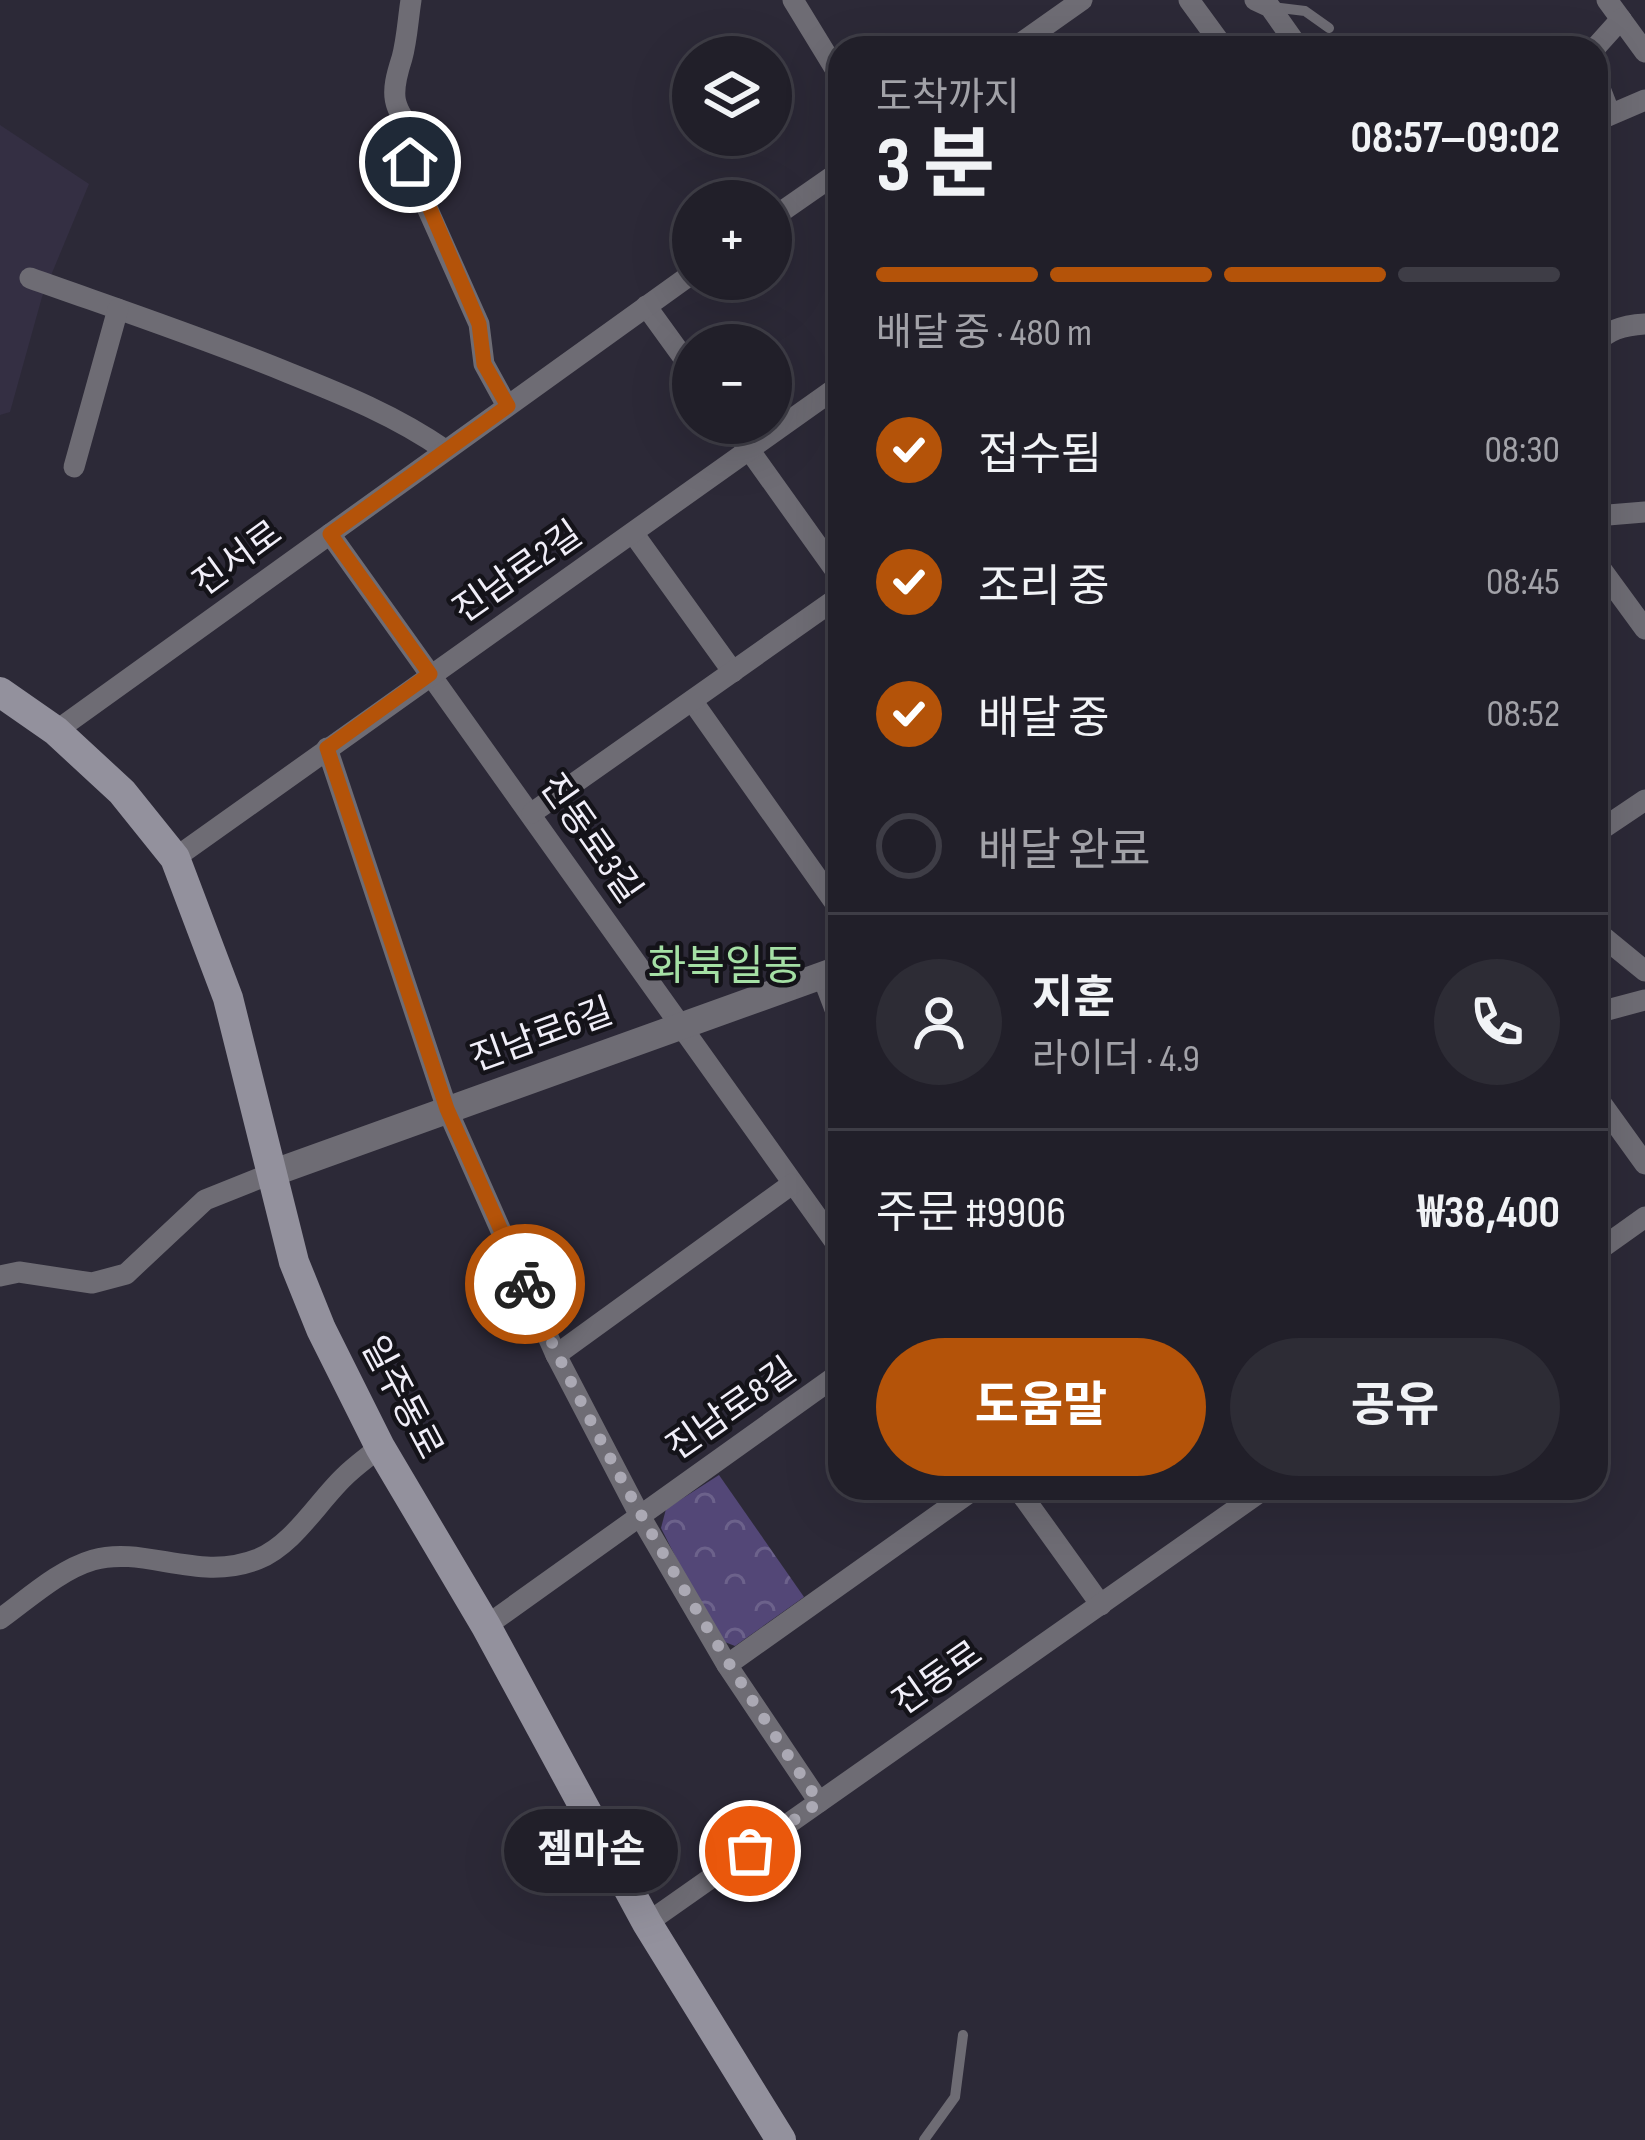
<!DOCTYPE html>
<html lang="ko">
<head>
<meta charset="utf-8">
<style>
  body { margin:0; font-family:"Sofia Sans Condensed","Noto Sans KR",sans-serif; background:#2d2c35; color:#f1f3f6; height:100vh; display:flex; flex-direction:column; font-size:45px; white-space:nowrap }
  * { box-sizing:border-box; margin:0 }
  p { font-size:39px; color:#a2a2a8 }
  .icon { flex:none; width:66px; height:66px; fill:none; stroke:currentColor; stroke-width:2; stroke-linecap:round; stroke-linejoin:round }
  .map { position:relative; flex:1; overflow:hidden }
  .panel { position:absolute; left:828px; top:36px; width:780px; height:1464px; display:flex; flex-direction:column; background:#211f29; border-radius:36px; box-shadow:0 12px 48px #0002,0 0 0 3px #3e3d46 }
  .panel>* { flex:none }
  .buttons { position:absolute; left:672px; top:36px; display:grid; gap:24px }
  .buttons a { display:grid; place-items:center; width:120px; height:120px; border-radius:50%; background:#211f29; box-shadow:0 12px 48px #0002,0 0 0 3px #3e3d46; font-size:60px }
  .pin { position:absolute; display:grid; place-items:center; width:102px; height:102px; color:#fff; margin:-51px; border:6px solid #fff; border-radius:50%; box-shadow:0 3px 12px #0007 }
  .courier { position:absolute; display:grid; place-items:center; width:120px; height:120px; margin:-60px; border:9px solid #b45309; border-radius:50%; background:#fff; color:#222; box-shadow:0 3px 15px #0007 }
  .bubble { position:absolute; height:84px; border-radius:42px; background:#211f29; box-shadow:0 12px 48px #0002,0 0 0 3px #3e3d46; font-size:39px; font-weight:700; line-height:84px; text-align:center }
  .headline em { font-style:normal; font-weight:700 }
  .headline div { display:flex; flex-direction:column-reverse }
  .headline { display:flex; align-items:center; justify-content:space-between; height:204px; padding:0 48px }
  h1 { font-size:78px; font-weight:700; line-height:90px }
  .bar { display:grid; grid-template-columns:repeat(4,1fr); gap:18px 12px; align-content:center; height:144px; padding:0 48px }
  .bar i { height:15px; border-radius:9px; background:#3e3d46 }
  .bar .on { background:#b45309 }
  .bar p { grid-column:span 4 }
  .line { display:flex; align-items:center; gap:30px; padding:0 48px; border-top:3px solid #3e3d46 }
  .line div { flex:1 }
  .round { display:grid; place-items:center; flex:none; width:126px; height:126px; border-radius:63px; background:#2d2c35 }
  ol { padding:0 48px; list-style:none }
  li { display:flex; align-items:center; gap:36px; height:132px }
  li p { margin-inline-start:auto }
  li .icon { padding:12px; border-radius:50%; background:#b45309; color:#fff; stroke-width:4 }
  li:last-child { color:#a2a2a8 }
  li i { width:66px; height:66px; border:6px solid #3e3d46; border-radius:50% }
  .primary-button { display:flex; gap:24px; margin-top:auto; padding:24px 48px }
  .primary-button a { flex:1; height:138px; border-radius:72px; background:#b45309; color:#fff; font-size:48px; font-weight:700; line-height:138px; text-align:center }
  .primary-button a+a { background:#2d2c35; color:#f1f3f6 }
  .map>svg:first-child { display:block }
  .built { fill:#342f43 }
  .forest { fill:url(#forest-crowns) }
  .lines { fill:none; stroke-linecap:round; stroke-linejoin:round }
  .service { stroke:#6e6c74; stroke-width:10 }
  .minor { stroke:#6e6c74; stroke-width:21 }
  .tertiary { stroke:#6e6c74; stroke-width:27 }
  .secondary { stroke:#93919d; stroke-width:30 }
  .done { stroke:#aba9b4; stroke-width:12; stroke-dasharray:0 21.6 }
  .route { stroke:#b45309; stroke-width:15 }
  .labels { text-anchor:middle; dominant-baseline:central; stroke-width:9; stroke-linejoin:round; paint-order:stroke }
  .street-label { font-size:36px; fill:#f0eef8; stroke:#141319 }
  .quarter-label { font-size:42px; fill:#a5e0a5; stroke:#141319 }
</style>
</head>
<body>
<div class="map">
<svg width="1645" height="2140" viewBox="0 0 1645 2140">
  <defs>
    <pattern id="forest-crowns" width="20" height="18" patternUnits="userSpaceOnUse" patternTransform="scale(3)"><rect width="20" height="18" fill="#534777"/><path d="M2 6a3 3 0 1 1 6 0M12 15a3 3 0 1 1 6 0" fill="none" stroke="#6c628b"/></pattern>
  </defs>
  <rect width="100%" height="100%" fill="#2c2937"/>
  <path class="built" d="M0 125 89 184 42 297 10 412 0 415Z"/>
  <path class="forest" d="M719 1475 804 1597 735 1646 717 1639 661 1528 666 1509Z"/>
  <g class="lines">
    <g class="service">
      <path d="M1272 7 1305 11 1329 28"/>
      <path d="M818 980 840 1038"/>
      <path d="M924 2140 955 2097 963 2035"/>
    </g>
    <g class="minor">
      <path d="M411 0C408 19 407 40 402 58 390 95 391 107 418 137L410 162 416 183 479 324 484 364 507 406"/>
      <path d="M793 0 840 77"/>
      <path d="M1189 0 1224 48"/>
      <path d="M1255 0 1270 7 1299 48"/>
      <path d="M1607 0 1645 52"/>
      <path d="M1014 48 1082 0"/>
      <path d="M1595 48 1621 19"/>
      <path d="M1596 78 1610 114"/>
      <path d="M1596 121 1645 100"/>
      <path d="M771 219 840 171"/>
      <path d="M30 278C117 309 204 338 289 373 344 395 396 416 445 450"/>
      <path d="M646 306 693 371"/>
      <path d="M1596 344C1607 329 1627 325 1645 324"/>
      <path d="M730 423 840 577"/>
      <path d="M74 467 118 309"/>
      <path d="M1596 516 1645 512"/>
      <path d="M633 533 733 672"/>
      <path d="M330 534 840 1249"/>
      <path d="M1596 562 1645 629"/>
      <path d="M693 702 840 910"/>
      <path d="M56 731 693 273"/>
      <path d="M327 748 447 1109 556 1355 640 1516 727 1665 819 1802"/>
      <path d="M532 813 840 596"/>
      <path d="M1596 833 1645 800"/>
      <path d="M175 858 840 385"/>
      <path d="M1596 931 1645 971"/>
      <path d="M1596 1013 1645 1000"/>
      <path d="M1596 1096 1645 1164"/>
      <path d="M1596 1252 1645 1217"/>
      <path d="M0 1276 19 1272 92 1283 126 1274 205 1200 270 1174"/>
      <path d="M556 1355 792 1184"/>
      <path d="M1017 1488 1101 1605"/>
      <path d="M0 1619C28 1599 59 1570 93 1560 145 1545 198 1583 258 1559 293 1545 317 1503 344 1477 355 1466 368 1457 380 1447"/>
      <path d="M486 1626 840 1373"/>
      <path d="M727 1665 976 1488"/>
      <path d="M647 1923 1266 1488"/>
    </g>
    <path class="tertiary" d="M270 1174 840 969"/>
    <path class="secondary" d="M0 692 56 731 122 792 175 858 228 998 294 1262 321 1329 380 1447 486 1626 647 1923 781 2140"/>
  </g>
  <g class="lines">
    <path class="done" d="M525 1284C606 1466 708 1637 819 1802L750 1851"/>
    <path class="route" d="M410 162 479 324 484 364 508 406 330 534 430 674 327 748 447 1109 525 1284"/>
  </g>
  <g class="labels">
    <g class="street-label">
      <text transform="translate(238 559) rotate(-36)">진서로</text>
      <text transform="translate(518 573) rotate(-35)">진남로2길</text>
      <text transform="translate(590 839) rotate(55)">진동로3길</text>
      <text transform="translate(542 1036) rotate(-20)">진남로6길</text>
      <text transform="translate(401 1398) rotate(62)">일주동로</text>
      <text transform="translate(732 1410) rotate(-35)">진남로8길</text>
      <text transform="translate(938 1679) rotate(-35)">진동로</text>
    </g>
    <g class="quarter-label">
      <text x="725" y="967">화북일동</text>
    </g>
  </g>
</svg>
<div class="buttons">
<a><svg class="icon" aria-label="layers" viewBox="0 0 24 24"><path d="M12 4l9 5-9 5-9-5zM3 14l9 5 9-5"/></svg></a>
<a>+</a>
<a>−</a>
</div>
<div class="pin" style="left:750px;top:1851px;background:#ea580c"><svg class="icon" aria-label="bag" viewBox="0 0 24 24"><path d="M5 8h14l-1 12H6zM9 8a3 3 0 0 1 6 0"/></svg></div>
<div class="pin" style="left:410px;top:162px;background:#1f2937"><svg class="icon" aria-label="home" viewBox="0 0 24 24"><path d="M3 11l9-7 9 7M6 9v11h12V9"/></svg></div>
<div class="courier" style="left:525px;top:1284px"><svg class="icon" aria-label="bike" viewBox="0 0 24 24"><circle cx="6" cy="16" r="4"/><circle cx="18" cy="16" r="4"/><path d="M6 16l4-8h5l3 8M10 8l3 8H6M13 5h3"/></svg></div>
<div class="bubble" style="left:504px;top:1809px;width:174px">젬마손</div>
<section class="panel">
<div class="headline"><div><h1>3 분</h1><p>도착까지</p></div><em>08:57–09:02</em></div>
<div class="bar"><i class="on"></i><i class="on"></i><i class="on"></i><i></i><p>배달 중 · 480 m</p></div>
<ol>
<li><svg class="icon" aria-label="check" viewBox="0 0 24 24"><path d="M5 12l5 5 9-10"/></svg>접수됨<p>08:30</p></li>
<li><svg class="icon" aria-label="check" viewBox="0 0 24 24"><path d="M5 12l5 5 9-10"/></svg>조리 중<p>08:45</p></li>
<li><svg class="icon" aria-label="check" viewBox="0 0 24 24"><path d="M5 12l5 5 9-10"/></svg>배달 중<p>08:52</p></li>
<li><i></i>배달 완료</li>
</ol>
<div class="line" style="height:216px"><a class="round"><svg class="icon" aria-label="person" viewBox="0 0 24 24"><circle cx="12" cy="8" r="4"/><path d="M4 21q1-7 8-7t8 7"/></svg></a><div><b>지훈</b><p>라이더 · 4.9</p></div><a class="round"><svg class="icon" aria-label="phone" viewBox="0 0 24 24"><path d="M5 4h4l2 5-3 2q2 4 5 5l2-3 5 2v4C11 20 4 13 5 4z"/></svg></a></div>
<div class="line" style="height:156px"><div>주문 #9906</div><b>₩38,400</b></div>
<div class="primary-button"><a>도움말</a><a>공유</a></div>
</section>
</div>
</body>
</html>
